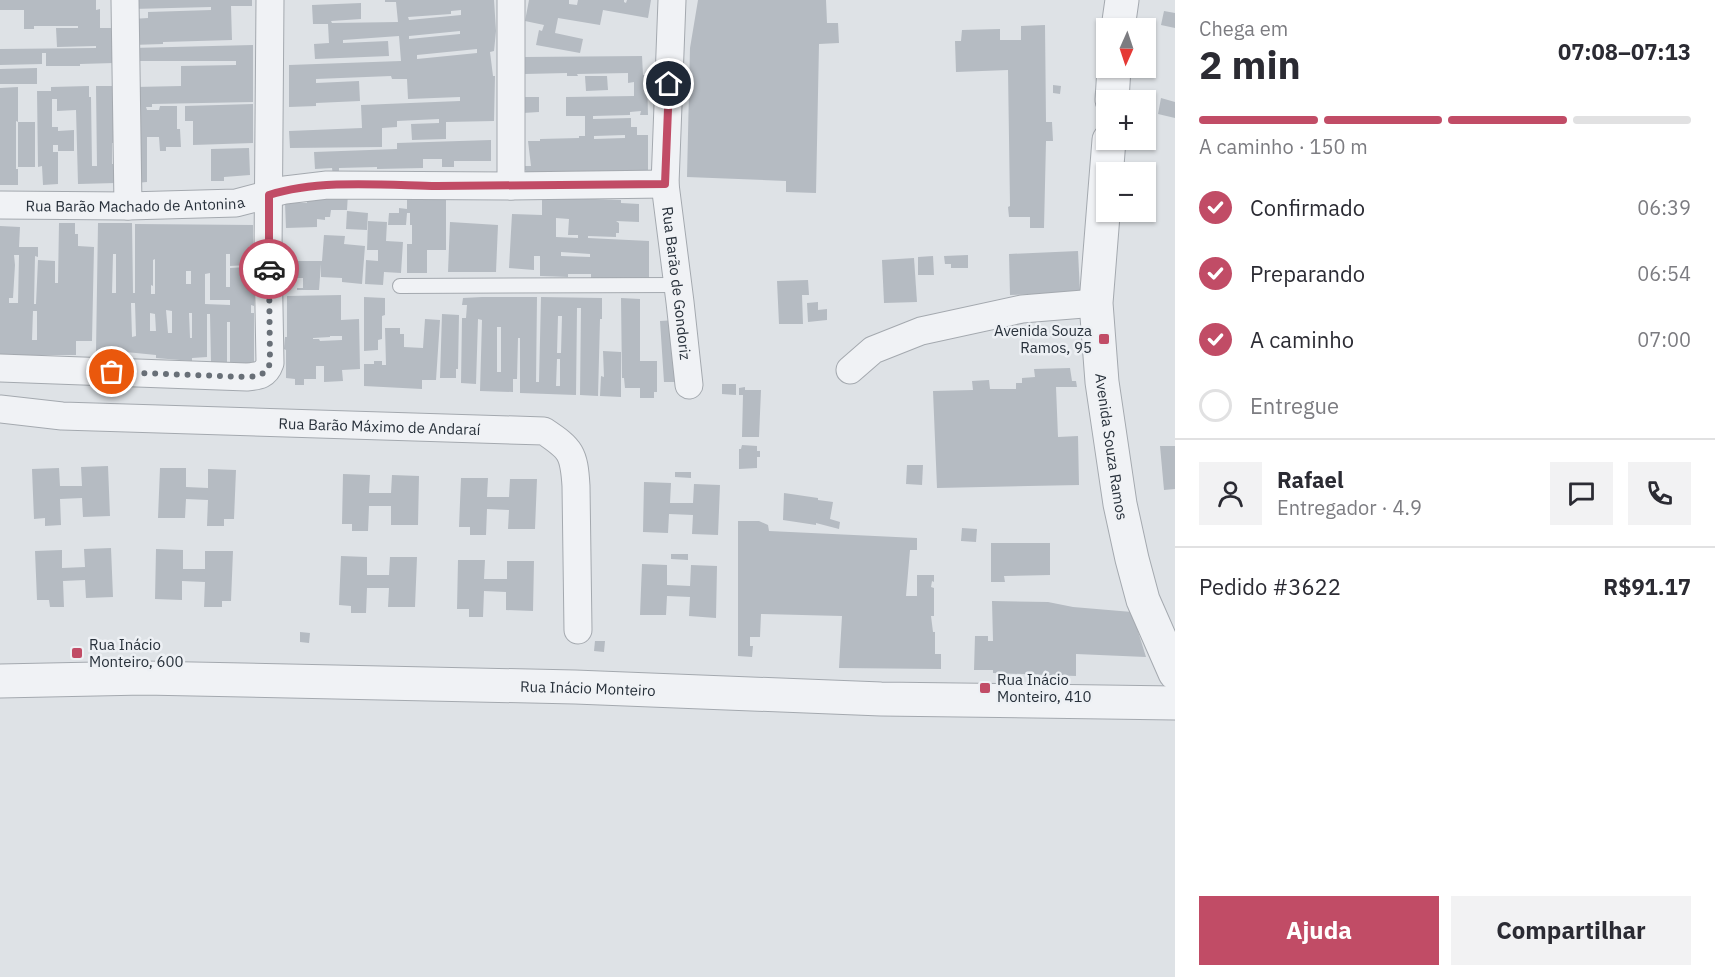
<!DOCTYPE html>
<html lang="pt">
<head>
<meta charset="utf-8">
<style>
  body { margin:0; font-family:"IBM Plex Sans",sans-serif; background:#f2f2f3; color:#2b2b33; height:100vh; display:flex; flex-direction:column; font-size:22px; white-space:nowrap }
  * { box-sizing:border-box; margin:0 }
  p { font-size:20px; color:#7c7c81 }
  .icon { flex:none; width:33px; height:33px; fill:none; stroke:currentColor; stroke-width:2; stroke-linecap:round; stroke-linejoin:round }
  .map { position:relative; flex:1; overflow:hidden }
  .side { display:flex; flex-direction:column; background:#fff; width:540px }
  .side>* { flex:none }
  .needle { width:39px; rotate:183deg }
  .controls { position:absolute; left:1096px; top:18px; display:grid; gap:12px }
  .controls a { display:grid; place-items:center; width:60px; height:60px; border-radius:0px; background:#fff; box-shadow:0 2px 4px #0004; font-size:30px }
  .pin { position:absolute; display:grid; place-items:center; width:51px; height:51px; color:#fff; margin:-26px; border:3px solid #fff; border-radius:50%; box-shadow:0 2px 6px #0007 }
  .courier { position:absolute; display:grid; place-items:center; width:60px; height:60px; margin:-30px; border:4px solid #c14c66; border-radius:50%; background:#fff; color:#222; box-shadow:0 2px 8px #0007 }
  .overview em { font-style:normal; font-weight:700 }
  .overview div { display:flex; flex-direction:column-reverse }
  .overview { display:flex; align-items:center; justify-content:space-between; height:102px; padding:0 24px }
  h1 { font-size:39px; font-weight:700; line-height:45px }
  .bar { display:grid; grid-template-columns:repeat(4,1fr); gap:9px 6px; align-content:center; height:72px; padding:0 24px }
  .bar i { height:8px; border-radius:4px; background:#e1e1e2 }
  .bar .on { background:#c14c66 }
  .bar p { grid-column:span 4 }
  .line { display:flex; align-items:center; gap:15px; padding:0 24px; border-top:2px solid #e1e1e2 }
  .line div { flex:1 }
  .round { display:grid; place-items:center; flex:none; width:63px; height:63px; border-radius:0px; background:#f2f2f3 }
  ol { padding:0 24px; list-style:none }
  li { display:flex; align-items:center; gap:18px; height:66px }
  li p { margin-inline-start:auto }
  li .icon { padding:6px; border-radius:50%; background:#c14c66; color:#fff; stroke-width:4 }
  li:last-child { color:#7c7c81 }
  li i { width:33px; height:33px; border:3px solid #e1e1e2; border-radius:50% }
  .cta { display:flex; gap:12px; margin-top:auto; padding:12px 24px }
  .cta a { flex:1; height:69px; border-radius:0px; background:#c14c66; color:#fff; font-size:24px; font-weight:700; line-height:69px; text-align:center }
  .cta a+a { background:#f2f2f3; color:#2b2b33 }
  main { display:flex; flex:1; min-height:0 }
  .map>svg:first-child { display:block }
  .building { fill:#b5bbc2; fill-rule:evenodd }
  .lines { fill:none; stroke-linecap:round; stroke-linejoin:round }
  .service-casing { stroke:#a4a9af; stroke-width:16 }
  .minor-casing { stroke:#a4a9af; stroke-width:29 }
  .tertiary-casing { stroke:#a4a9af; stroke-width:35 }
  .service { stroke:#f0f2f5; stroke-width:14 }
  .minor { stroke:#f0f2f5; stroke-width:27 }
  .tertiary { stroke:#f0f2f5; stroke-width:33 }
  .done { stroke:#686f77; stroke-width:6; stroke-dasharray:0 10.8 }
  .route { stroke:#c14c66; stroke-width:8 }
  .poi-dot { fill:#c14c66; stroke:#edf0f4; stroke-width:2 }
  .labels { text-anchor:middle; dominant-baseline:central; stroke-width:5; stroke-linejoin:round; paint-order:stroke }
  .street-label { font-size:15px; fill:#28313b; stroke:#edf0f4 }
  .poi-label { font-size:15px; fill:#28313b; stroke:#edf0f4; text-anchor:start }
</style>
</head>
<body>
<main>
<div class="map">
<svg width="1175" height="977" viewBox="0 0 1175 977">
  <rect width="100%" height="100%" fill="#dee2e6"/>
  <g class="building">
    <path d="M0 0H96V10L100 9V28H114V63L80 64V66H46V53H42V64L0 65V49L96 48V46L57 47 56 28H78V26H34V29H24V10H0Z"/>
    <path d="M132 0H252V6H231L232 40 163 42V44L132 45V19L148 18V12L211 10V7L132 9Z"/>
    <path d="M385 0H494L496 31 494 51 490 52 493 76H495L494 121 446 122V139L412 140 411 124 439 123V119L397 121V127L382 128V147L290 148 289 131 362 128 361 105 460 101V97L408 99 407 79H392L391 76 316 79V83L359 81 360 101 316 103V106L289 107V65L401 61 399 36 343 40V43L388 41 389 56 315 59 314 44 329 43 328 24H313L312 5 361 3V19L331 21 332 23 398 22 396 2H385ZM461 10V15L409 20 408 17 451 14V11ZM460 31V34L409 39V36ZM477 49V53L417 59V55Z"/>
    <path d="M529 0H569V4L577 5 578 0H624V2L626 3 627 0H651L648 18 603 10 600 25 558 18 555 33 583 39 580 53 536 45 539 30 542 31 544 25 525 21Z"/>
    <path d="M698 0H826L827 23H838L839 43 819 44 816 193 786 192V181L687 177 690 48Z"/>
    <path d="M1164 11 1175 13V28L1161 25Z"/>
    <path d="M1045 25 1046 122H1052L1053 141H1046L1044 228H1030V217H1009L1008 207 1010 206 1008 70 956 72 955 41H961L962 30 1000 29V40H1021V26Z"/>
    <path d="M253 45V102L152 104V107H146L147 110H159L160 106H177V129H180L181 147H166V151H160L159 137H147V182L135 183V87L181 86V66L236 65V61H133L132 48Z"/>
    <path d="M642 56 643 75H647L648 115H640L641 111 630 112V115L593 116V119L631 118V127H637V135H648V174L528 175 524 168V166H531L528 141H540V139L579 138V136H585V116H566V97L634 96V82L628 83V73L577 74 578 76H567V73L525 74V57ZM625 135V138L594 139V136Z"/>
    <path d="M37 68V84H0V69Z"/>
    <path d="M585 76H607L608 90 586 91Z"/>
    <path d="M1053 85 1061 86 1060 94 1053 93Z"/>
    <path d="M89 86V97H91L92 166H97L96 86H115V143H112V164H116V183L78 184 76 110 57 111V99H52V127H58V131L74 130V151H58V145H53V152H58V184L43 185 42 166 38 167 37 91H51V87Z"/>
    <path d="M18 87V122L16 121V169H18V185H0V88Z"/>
    <path d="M523 97H539V112L523 113Z"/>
    <path d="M1161 98 1175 102V118L1158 114Z"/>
    <path d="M253 104V143L193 145V121H185V106Z"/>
    <rect x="18" y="122" width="17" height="45"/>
    <path d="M491 140V161H454V167H442V159H423V168L377 169V167L339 168V176H333L332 168 315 169 314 152 397 149V143Z"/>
    <path d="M249 148 250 175 224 177V181H211V149Z"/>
    <path d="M407 192 446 197V250H427V273H407V244H412V225H410V213H407L406 225H388L389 213H399V208L407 209Z"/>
    <path d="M348 193 347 210H331L330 217H325V220L317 219V227L286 228 285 203H307V198Z"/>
    <path d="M542 197 621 200V203L639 204V222L616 221 619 223V233H616V237L588 236V238L649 241V280L591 278V274H568V277L540 276V256H534V270L509 268 512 214 542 215ZM556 218 569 219 568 235H578V238L556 237ZM561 252 590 254V257L561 256Z"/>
    <path d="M347 211 368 213 367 230 346 229Z"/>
    <path d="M368 221 387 222 386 241 403 242 401 273 384 272 383 285 365 284 366 260 378 261V250H367Z"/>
    <path d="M450 222 498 225 496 272H448Z"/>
    <path d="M59 223H75V234H78V246L94 247 92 341H76V355H37L36 357 0 356V226L20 227 19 247H38V257L35 256 34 304H36L38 260 55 261V283H58ZM14 255H19L18 303H9V298H13L15 265ZM33 311H37V340H32Z"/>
    <path d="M98 223H132L133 293H135V224L253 225V247L249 246V265L230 266V254H226V287H230V268L248 267V288H254V306L251 305V313H254V364H230V322H227V364L211 362 210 314H207V357L192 358V361L156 358V355L116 351 96 352ZM113 254H116V293H112ZM155 259V294H151V285L153 286V260ZM186 271H191V284H186ZM210 273V300H230V305L205 304V274ZM131 303H135L136 336 132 337ZM166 310 172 311V333H168ZM150 313 155 314 156 331H150ZM189 313H192V338H190Z"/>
    <path d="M324 235 345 236 344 244 365 246 362 284 342 282V278L321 277V264L319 290H297V288H303V278H288L287 261H322Z"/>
    <path d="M1078 251 1080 293 1010 295 1009 254Z"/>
    <path d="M968 255V268H951V264H945L944 256Z"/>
    <path d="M933 256 934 275H918V257Z"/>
    <path d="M914 258 917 302 884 303 882 260Z"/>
    <path d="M808 280 809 295H802L803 324H779L777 281Z"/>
    <path d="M341 295V320L359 319 360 369 342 370 343 381 324 382V366H316V379H304V385H295V379L286 378V350L284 349 285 337H287V296ZM330 336H342V340L320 341 319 339H313V338L330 337Z"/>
    <path d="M364 297 385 298V315L382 316V339L378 340V350L364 351Z"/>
    <path d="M482 297H537L536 382H539L541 297 602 298V319H600L598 396 580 395 581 308H577L576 395 520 393V338H518L517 379H513V392L480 391 482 320 478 319 476 384 461 383 462 318H466L467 305H462L463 298ZM558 316H562L561 353H557ZM497 327H501V372H497ZM557 359H560V386H556Z"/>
    <path d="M621 298 640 299V361H657V392H654V398H640V388H625L624 378H622Z"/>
    <path d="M818 302V310L827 309V320L808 322 807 303Z"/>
    <path d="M442 314 459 315 458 369H456V378H440Z"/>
    <path d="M425 319 440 320 436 380H422V389L364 386V364H374V361H382V365H386L385 328H400V334H404V347L423 348Z"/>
    <path d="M676 320 680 389H675V382H664L660 321Z"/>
    <path d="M603 351 621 352V397L600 396 601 376 604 377Z"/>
    <path d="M1070 368 1072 381H1076L1077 387H1056L1058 437 1078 436 1079 485 937 488 933 391 973 390 972 381 989 380 990 389H1016V383H1022V378L1035 377 1034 369Z"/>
    <path d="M722 384H736V395L722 394Z"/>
    <path d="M745 387V390H761L759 437H742L743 395H739V388Z"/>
    <path d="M742 445 757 446V451H760V457H757V468L739 469V449H741Z"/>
    <path d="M1160 446H1175V489L1164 490Z"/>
    <path d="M907 465H923L922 485 906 484Z"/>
    <path d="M108 466 110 516 83 517 82 498 60 499 61 525 45 526V518L34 519 32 469 59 468 60 486H82L81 467Z"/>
    <path d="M160 468H186V487L208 488V469L236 470 234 519H224V526H207L208 500 186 499 185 518H158Z"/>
    <path d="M675 472H691V478L675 477Z"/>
    <path d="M343 474 370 475 369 493H391L392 475 419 476 418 525H391V506H369L368 531H352V524H342Z"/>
    <path d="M461 478H488L487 497H509L510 479H537L535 529H508L509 510 487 509 486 535H470V527H459Z"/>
    <path d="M644 482 671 483 670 503H693L694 484 720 485 718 535 692 534 693 515 669 514 668 533 643 532Z"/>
    <path d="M784 493 818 498V500L833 502 830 519 840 522 839 529 816 523V525L783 520Z"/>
    <path d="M738 521H759L768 525 769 531 917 538V550H910L906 596H917V575H934V582L932 581 931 587 934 588V616H931L933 632H935V654H941V669L839 668 842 616 761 614 760 637H750V646H753L752 657 738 656Z"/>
    <path d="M962 528 977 529 976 542 961 541Z"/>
    <path d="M991 543H1050V575L1004 576 1005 582H991Z"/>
    <path d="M111 548 113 597 86 598 85 580 63 581 64 607H50L49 600H37L35 551 62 550V568L85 567 84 549Z"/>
    <path d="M156 549 183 550V569H205V551H233L231 601H222V607H204L205 582 182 581V600L155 599Z"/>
    <path d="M671 554H688V560L671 559Z"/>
    <path d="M341 556 367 557V575H389L390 557H417L415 607H388L389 588H367L366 613H351V606L339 605Z"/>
    <path d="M458 560H485L484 579H507V561H534L533 611 506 610V592L484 591 483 617H469V609H457Z"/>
    <path d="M642 564 667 565V585L690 586 691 565 717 566 716 618 689 616 690 597 667 596 666 615H640Z"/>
    <path d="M992 601 1048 602 1073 607 1132 612 1146 657 1076 654V676L993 673V670H974L975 636H988V641H993Z"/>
    <path d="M300 632 310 633 309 643 300 642Z"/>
    <path d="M595 641H605L604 652 594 651Z"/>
  </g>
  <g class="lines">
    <defs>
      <path id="service" d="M400 286 677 285"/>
      <g id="minor">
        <path d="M125 0 128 206"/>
        <path id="s1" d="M672 0 665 184 680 302 689 385"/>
        <path d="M511 186V0"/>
        <path id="s2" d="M0 205 128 206 236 203 285 190 327 185 511 186 665 184"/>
        <path d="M0 368 247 377C259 376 266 375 270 363L268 253 270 0"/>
        <path d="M850 370 873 350 921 331 1022 309 1096 303"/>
        <path id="s3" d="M0 409 62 416 544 431C571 449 574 453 576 486L578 630"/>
      </g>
      <g id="tertiary">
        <path d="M1118 28 1122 0"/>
        <path d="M1112 100 1114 68"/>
        <path id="s4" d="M1109 140 1096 303 1102 382 1120 504 1132 559 1143 600 1175 673"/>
        <path id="s5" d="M0 681 144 678 575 687 881 699 1175 703"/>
      </g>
    </defs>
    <use href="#service" class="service-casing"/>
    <use href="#minor" class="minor-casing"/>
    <use href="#tertiary" class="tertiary-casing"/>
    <use href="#service" class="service"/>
    <use href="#minor" class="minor"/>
    <use href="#tertiary" class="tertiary"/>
  </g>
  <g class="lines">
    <path class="done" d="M112 372 247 377C259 376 266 375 270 363L269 269"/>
    <path class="route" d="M269 269V195C319 179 384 185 437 186 513 186 589 185 665 184L669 84"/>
  </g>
  <g class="poi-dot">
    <rect x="1098" y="333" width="12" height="12" rx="3"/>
    <rect x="71" y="647" width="12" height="12" rx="3"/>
    <rect x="979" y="682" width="12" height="12" rx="3"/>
  </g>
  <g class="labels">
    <g class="street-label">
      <text stroke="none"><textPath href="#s2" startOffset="135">Rua Barão Machado de Antonina</textPath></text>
      <text stroke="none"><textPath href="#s1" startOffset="284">Rua Barão de Gondoriz</textPath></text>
      <text stroke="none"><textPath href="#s3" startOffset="380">Rua Barão Máximo de Andaraí</textPath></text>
      <text stroke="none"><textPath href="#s4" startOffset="308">Avenida Souza Ramos</textPath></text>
      <text stroke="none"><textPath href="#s5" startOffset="588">Rua Inácio Monteiro</textPath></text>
    </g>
    <g class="poi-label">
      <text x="1092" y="330" text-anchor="end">Avenida Souza<tspan x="1092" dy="17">Ramos, 95</tspan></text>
      <text x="89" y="644">Rua Inácio<tspan x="89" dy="17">Monteiro, 600</tspan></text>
      <text x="997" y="679">Rua Inácio<tspan x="997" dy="17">Monteiro, 410</tspan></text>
    </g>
  </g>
</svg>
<div class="controls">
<a><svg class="needle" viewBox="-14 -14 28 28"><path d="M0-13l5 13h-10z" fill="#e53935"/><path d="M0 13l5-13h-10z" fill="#7c7c81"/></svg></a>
<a>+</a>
<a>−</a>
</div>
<div class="pin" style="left:112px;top:372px;background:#ea580c"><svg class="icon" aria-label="bag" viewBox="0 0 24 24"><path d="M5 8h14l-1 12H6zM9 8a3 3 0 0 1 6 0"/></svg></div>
<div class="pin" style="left:669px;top:84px;background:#1f2937"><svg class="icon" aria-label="home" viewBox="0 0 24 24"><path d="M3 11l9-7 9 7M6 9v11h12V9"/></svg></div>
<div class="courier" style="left:269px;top:269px"><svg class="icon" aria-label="car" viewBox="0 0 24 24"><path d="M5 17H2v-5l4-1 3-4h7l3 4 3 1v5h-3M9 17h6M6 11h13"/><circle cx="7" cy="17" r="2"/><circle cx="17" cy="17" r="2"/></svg></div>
</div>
<section class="side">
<div class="overview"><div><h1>2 min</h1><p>Chega em</p></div><em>07:08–07:13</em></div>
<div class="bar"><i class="on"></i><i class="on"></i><i class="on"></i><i></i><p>A caminho · 150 m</p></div>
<ol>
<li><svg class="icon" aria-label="check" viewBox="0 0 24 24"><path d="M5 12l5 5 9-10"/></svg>Confirmado<p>06:39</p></li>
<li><svg class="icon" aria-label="check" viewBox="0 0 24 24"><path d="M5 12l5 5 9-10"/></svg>Preparando<p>06:54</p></li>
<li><svg class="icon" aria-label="check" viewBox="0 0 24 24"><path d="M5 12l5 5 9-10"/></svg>A caminho<p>07:00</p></li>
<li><i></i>Entregue</li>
</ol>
<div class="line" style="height:108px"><a class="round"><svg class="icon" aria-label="person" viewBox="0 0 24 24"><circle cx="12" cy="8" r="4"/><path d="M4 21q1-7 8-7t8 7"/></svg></a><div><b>Rafael</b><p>Entregador · 4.9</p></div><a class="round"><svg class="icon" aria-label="chat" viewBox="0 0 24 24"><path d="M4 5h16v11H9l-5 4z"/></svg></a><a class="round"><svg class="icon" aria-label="phone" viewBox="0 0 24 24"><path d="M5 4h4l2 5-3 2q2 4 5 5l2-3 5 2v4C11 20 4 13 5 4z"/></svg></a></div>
<div class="line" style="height:78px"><div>Pedido #3622</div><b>R$91.17</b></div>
<div class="cta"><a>Ajuda</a><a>Compartilhar</a></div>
</section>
</main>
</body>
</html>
